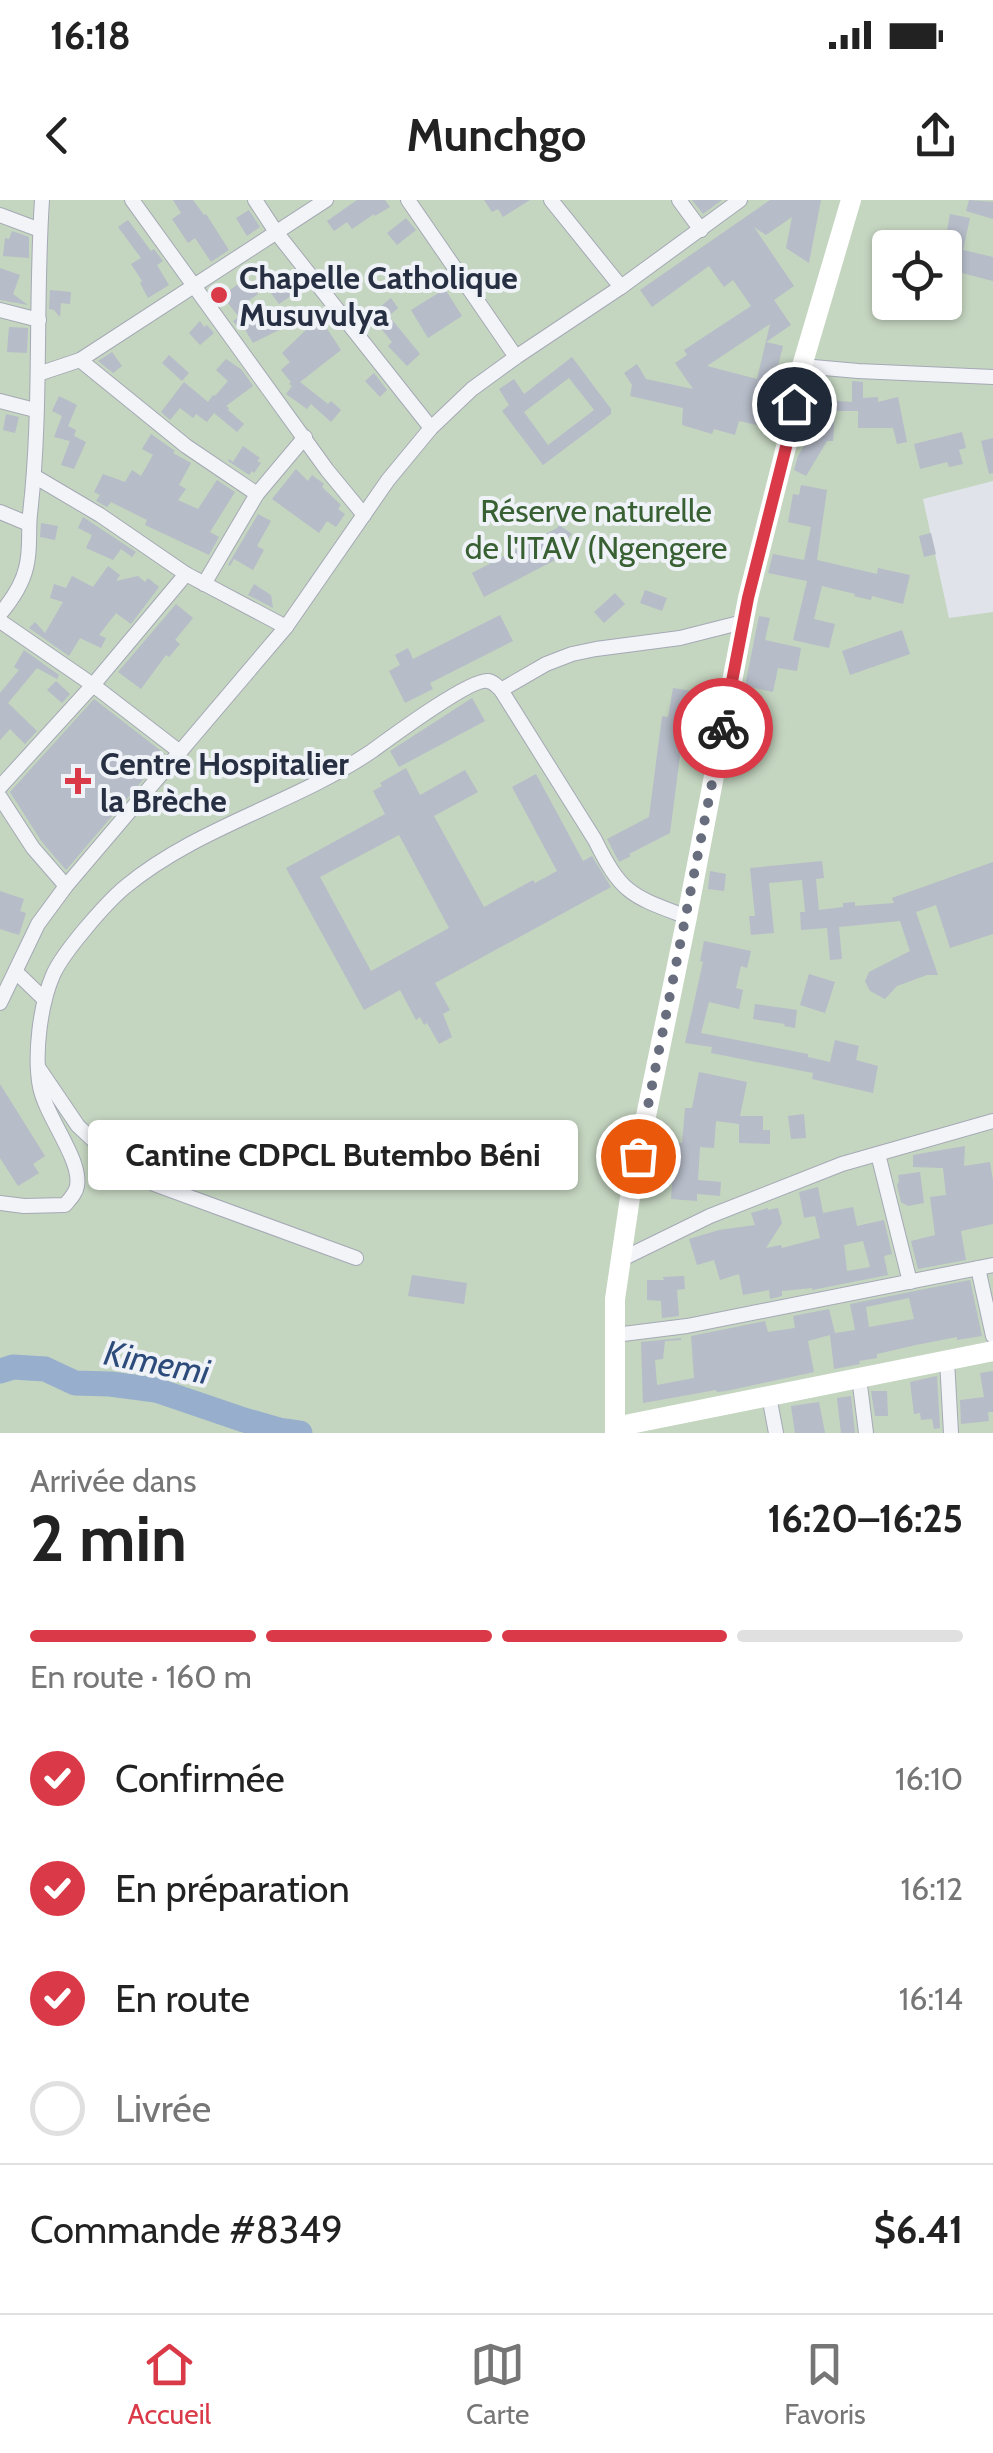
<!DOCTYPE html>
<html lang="fr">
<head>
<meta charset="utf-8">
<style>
  body { margin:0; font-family:Cabin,sans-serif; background:#f6f6f6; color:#222; height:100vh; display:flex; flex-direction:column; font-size:38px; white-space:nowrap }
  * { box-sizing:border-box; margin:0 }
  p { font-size:32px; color:#767676 }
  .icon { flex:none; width:55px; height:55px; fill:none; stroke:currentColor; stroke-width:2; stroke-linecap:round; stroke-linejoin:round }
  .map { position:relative; height:1233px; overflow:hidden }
  .panel { display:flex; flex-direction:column; background:#fff; flex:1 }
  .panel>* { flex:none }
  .fabs { position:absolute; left:872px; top:30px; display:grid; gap:20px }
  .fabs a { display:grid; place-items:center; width:90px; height:90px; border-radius:10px; background:#fff; box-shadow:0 2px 8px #0004; font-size:50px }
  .pin { position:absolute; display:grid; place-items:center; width:85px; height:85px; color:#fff; margin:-42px; border:5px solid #fff; border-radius:50%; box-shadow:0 2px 10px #0007 }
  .courier { position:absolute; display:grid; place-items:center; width:100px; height:100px; margin:-50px; border:8px solid #da3a48; border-radius:50%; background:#fff; color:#222; box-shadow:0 2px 12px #0007 }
  .bubble { position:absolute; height:70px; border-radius:10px; background:#fff; box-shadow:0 2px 8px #0004; font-size:32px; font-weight:700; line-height:70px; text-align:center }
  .overview em { font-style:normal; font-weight:700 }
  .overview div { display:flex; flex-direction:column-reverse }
  .overview { display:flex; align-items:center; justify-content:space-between; height:170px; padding:0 30px }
  h1 { font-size:65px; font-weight:700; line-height:75px }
  .bar { display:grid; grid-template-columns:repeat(4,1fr); gap:15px 10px; align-content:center; height:120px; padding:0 30px }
  .bar i { height:12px; border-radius:8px; background:#e0e0e0 }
  .bar .on { background:#da3a48 }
  .bar p { grid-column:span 4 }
  .line { display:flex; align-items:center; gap:25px; padding:0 30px; border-top:2px solid #e0e0e0 }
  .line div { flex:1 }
  ol { padding:0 30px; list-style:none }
  li { display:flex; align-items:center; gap:30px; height:110px }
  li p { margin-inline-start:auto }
  li .icon { padding:10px; border-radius:50%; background:#da3a48; color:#fff; stroke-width:4 }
  li:last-child { color:#767676 }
  li i { width:55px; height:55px; border:5px solid #e0e0e0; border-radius:50% }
  .status { display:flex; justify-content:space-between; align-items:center; height:70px; padding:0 50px; background:#fff; direction:ltr }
  .status svg { height:28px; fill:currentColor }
  header { display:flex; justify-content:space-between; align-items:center; height:130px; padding:0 30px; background:#fff; font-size:45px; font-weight:700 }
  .dock { display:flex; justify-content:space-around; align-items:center; height:140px; border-top:2px solid #e0e0e0; background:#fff; font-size:28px; color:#767676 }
  .dock a { display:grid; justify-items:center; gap:5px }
  .dock .on { color:#da3a48 }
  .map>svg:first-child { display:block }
  .green { fill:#c4d5c0; fill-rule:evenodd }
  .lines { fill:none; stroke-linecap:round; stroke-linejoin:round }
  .river { stroke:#97aecd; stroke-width:25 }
  .building { fill:#b6bcc8; fill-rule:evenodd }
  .street-casing { stroke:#a5a9b5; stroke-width:16 }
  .street { stroke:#f3f4f8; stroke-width:14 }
  .secondary { stroke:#fff; stroke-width:20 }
  .done { stroke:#686e7d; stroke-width:10; stroke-dasharray:0 18 }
  .route { stroke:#da3a48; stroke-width:12 }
  .poi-dot { fill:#da3a48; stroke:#eff2f7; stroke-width:4 }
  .labels { text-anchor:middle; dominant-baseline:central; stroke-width:8; stroke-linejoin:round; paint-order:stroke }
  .poi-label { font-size:32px; font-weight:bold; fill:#272f43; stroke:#eff2f7; text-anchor:start }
  .park-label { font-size:32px; fill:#386033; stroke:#eff2f7 }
  .water-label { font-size:35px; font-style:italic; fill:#2d4b7a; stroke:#eff2f7 }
</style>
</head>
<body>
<div class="status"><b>16:18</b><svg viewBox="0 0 49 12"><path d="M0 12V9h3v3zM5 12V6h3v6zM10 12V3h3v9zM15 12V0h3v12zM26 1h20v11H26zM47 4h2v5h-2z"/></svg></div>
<header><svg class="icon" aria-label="back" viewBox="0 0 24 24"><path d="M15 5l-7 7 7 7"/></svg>Munchgo<svg class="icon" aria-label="share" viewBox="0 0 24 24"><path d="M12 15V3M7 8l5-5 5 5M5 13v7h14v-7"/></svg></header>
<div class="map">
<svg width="993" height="1233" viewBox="0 0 993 1233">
  <rect width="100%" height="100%" fill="#e0e3ea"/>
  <path class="green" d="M0 0H993V281L923 299 949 418 993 412V1233H0ZM890 48H945V102H890Z"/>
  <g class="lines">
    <path class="river" d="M0 1171 13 1167 45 1169 75 1183 110 1184 156 1190 244 1220 279 1230 300 1233"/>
  </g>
  <g class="building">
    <path d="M173 0H193L204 15 206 14 229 50 211 62 195 38 188 43 172 19 181 13Z"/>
    <path d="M357 0H385L390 7 375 16 374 14 352 29 347 22 334 31 327 21Z"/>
    <path d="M484 0H530L503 17 498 9 492 12Z"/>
    <path d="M692 0H722L703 14Z"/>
    <path d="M770 0H821L809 63 786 48 792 17 766 35 754 27 794 86 774 100 791 125 766 142 783 146 769 203 779 205 774 229 739 221 735 235 714 229 712 234 682 225 683 208 630 196 632 185 624 173 637 164 646 179 693 189 675 163 687 155 684 150 751 106 733 80 724 87 709 66 652 107 640 90ZM770 124 757 179 707 166Z"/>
    <path d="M969 0 993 2V19L966 11Z"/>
    <path d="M249 10 260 27 247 36 236 18Z"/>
    <path d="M950 14 970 18 963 50 993 57V81L958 72 957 77 945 74 944 48Z"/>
    <path d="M406 18 416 30 397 45 387 33Z"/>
    <path d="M128 20 151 51 154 49 163 61 157 65 169 85 148 98 140 83 142 81 131 64 141 58 118 27Z"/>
    <path d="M12 31 29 37V58L3 56 5 38 9 39Z"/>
    <path d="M0 68 20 75 13 94 28 105 0 100Z"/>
    <path d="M278 70 295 93 279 104 263 82Z"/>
    <path d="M246 78 258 94 247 102 262 121 273 115 281 129 253 143 244 128 240 130 233 121 239 117 222 96Z"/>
    <path d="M445 89 462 116 428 138 411 110Z"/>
    <path d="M50 90 71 92 70 104 61 103 60 117 54 110 49 109Z"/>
    <path d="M391 98 398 108 389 116 420 154 407 166 388 146 392 142 370 115Z"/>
    <path d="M200 121 204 127 207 125 214 133 200 145 189 133Z"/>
    <path d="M322 121 341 150 300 182 328 204 331 201 341 210 331 222 311 204 307 209 286 194 292 186 289 184 291 182 281 170 290 162 282 153 308 128 310 131Z"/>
    <path d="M9 127 28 128 27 153 7 152Z"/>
    <path d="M112 152 122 166 113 173 98 161Z"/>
    <path d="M169 155 189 173 182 181 162 163Z"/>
    <path d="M572 157 611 209V214L543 265 502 211 509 205 499 189 514 179 524 194ZM569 178 594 210 548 245 524 212Z"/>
    <path d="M226 159 242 170 253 186 226 206 229 208 228 210 244 224 237 232 214 213 207 222 196 214 193 218 180 208 170 220 161 212 184 182 208 202 213 195 215 196 228 181 216 170Z"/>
    <path d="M374 173 387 190 380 197 365 181Z"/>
    <path d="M852 181 863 182V198L878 197V202L898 197 907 242 897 244 893 228H858V211H835L833 241H827L806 276 794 270 798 256 807 240 810 199 852 202Z"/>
    <path d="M59 196 77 205 68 226 76 230 74 236 86 242 74 269 61 265 70 241 54 237 62 216 52 211Z"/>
    <path d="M6 214 19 217 15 233 3 230Z"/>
    <path d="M962 232 966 248 959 250 963 264 949 267 947 262 920 269 914 244Z"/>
    <path d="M151 234 175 251 173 253 191 263 179 285 186 289 178 300 198 309 217 280 235 292 210 332 219 337 209 355 145 325 147 320 111 302 107 307 96 301 100 295 94 292 103 274 125 282 132 270 141 276 153 255 142 249Z"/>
    <path d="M993 238V273L989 274 981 241Z"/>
    <path d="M243 246 260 258 257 261 261 263 254 273 252 271 249 275 228 261 229 259 233 262Z"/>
    <path d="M296 269 308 281 312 275 324 284 322 287 341 305 338 309 345 314 336 327 327 321 319 333 272 299Z"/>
    <path d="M801 285 827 290 817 360 877 374 878 368 910 375 903 404 872 396 871 400 854 396 855 394 822 386 814 419 835 424 829 448 793 440 807 381 768 373 773 354 804 360 811 327 788 322 793 294 799 295Z"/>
    <path d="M258 314 271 321 257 346 264 350 253 370 234 359 230 366 228 365Z"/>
    <path d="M83 317 136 352 132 357 121 349 113 360 86 348 92 335 78 328Z"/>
    <path d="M41 323 58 326 55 340 40 337Z"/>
    <path d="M559 325 572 334 564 343 554 339 563 356 484 397 472 373 557 328Z"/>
    <path d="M931 333 936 354 924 357 919 336Z"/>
    <path d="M108 366 120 375 116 381 138 376 145 382 148 378 159 387 131 424 116 413 99 435 106 438 101 448 80 438 69 456 29 428 35 422 45 433 63 402 50 398 54 384 66 388 72 376 93 387Z"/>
    <path d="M254 384 271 395 273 408 248 395Z"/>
    <path d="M645 390 667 398 662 411 640 403Z"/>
    <path d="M615 393 625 404 604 423 594 412Z"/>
    <path d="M176 404 193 418 175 440 180 444 169 457 166 455 141 489 118 472Z"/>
    <path d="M500 415 513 441 430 483 433 489 405 503 389 471 400 465 395 455 408 448 413 459Z"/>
    <path d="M759 416 770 418 765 440 801 448 797 471 778 468 773 492 745 486Z"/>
    <path d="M902 430 910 454 850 475 842 451Z"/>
    <path d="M24 450 59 475 57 479 37 468 8 503 37 531 25 544 10 529 0 540V493L19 470 14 467Z"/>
    <path d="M56 481 70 494 62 503 47 490Z"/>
    <path d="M673 488 692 491 688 517H685L670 633 629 654 631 656 619 662 607 639 649 617 662 516 668 517Z"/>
    <path d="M472 498 485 521 399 567 390 551Z"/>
    <path d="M94 499 165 554 66 670 42 642 10 592Z"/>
    <path d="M406 568 420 595 465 570 478 592 434 616 484 707 533 680 535 683 557 671 512 587 536 574 583 661 592 656 611 687 435 783 450 810 443 814 452 837 439 844 427 823 424 825 420 817 416 820 400 790 364 810 286 668 385 614 373 591 382 586 380 583ZM399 635 449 728 371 771 320 677Z"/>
    <path d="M822 661 824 678 816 679 819 710 843 707V703L855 702V706L894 703 892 698 993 662V734L950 748 936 705 916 712 938 775H927L897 786 885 799 870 791 865 781 869 772 910 751 900 721 839 727 842 759 830 760 827 728 801 730 800 712H805L802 680 769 683 774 733 751 735 749 716H755L750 668Z"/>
    <path d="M710 671 726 674 724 691 708 689Z"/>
    <path d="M0 691 24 699 20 711 26 713 19 735 0 729Z"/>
    <path d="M704 741 751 751 747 768 741 766 736 788 743 790 739 809 709 802 701 833 808 854V857L830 862 835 840 859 846 856 860 878 866 873 893 812 879 813 873 711 853 712 847 685 843 703 762 700 761Z"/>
    <path d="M809 774 835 782 825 813 800 805Z"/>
    <path d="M755 804 797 810 795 828 784 826 785 824 753 819Z"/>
    <path d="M699 872 747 882 740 916H763V930H770V944L739 943V921V924L716 921 714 948 700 947 698 980 721 982 720 996 697 994V1001L671 999 675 943H682L685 908H692Z"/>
    <path d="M0 884 45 956 33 964 39 973 18 986 0 958Z"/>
    <path d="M804 914 806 938 791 939 788 916Z"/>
    <path d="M965 946 964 966 990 962 993 981V1024L961 1031 966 1060 918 1069 911 1041 935 1035 930 997 946 995 943 968 913 967V955Z"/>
    <path d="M920 972 924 1003 908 1006 901 1002 897 985 899 981 898 975Z"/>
    <path d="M818 987 823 1013 853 1007 857 1026 884 1020 892 1054 884 1056 888 1075 812 1090V1088L782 1091V1096L770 1099 769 1090 743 1095 739 1074 720 1080 714 1060 697 1065 689 1039 719 1030 755 1025 751 1013 768 1008V1010L778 1008 782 1023 766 1048 781 1045 782 1048 820 1038 815 1016 804 1018 799 992ZM863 1041 870 1067 847 1071 844 1045Z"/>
    <path d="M412 1075 467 1083 464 1104 408 1096Z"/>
    <path d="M684 1076 685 1089 677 1090 679 1116 662 1118 661 1101 647 1100V1080H664L663 1077Z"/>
    <path d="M970 1080 982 1136 957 1140V1137L916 1145 877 1154V1158L859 1161 860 1164 834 1169 830 1135 808 1141 814 1172 726 1191 717 1192 716 1190 643 1203 641 1142 681 1138V1140L665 1141 663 1159 655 1160 657 1185 694 1178 691 1136 765 1121 768 1132 795 1128 793 1116 829 1109 835 1133 855 1130 850 1104ZM909 1098 914 1119 869 1127 866 1107Z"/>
    <path d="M993 1171V1212H988L989 1221 961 1224 960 1200 984 1197 980 1173Z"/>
    <path d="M937 1176 940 1228 934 1229 932 1219 921 1220 920 1213 914 1214 910 1182Z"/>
    <path d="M871 1191H887L888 1216H875Z"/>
    <path d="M851 1196 855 1233H841L837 1198Z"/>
    <path d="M819 1202 825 1233H795L791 1206Z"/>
  </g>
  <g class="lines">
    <defs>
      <g id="street">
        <path d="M132 0 327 270 364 315"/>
        <path d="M255 0 276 32 431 228"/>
        <path d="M408 0 516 157"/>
        <path d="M551 0 621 87"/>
        <path d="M679 0 701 30"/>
        <path d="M0 15 40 30"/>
        <path d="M0 110 39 120"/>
        <path d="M80 160 186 246 257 294"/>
        <path d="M802 166 858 171 993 177"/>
        <path d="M38 174 80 160 326 0"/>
        <path d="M0 201 35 210"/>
        <path d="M34 276 100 315 186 374 286 427"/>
        <path d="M0 312 29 324"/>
        <path d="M204 384 257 294 305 237"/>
        <path d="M0 414C11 401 22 385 26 368 31 350 28 332 30 314 42 210 35 104 42 0"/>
        <path d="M0 421 93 485 180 552"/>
        <path d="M501 490 546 464 572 454 596 449 680 438 743 422"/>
        <path d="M0 587 93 485 186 374"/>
        <path d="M0 597 33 648 66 686"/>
        <path d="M16 772 44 799"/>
        <path d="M0 803 38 724 66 686 286 427 388 280 431 228 472 189 516 157 621 87 740 0"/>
        <path d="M40 870 78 926 110 956 154 984 356 1058"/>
        <path d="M878 954 910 1082"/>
        <path d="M0 1003 24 1006 65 1005C70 999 76 993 77 986 82 960 46 917 40 887 34 855 40 805 53 775 63 752 106 703 125 687 199 626 294 604 372 551 390 538 471 478 488 481 494 482 497 486 501 490L595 640C622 695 632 696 687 717"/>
        <path d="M620 1060 710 1016 842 964 993 921"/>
        <path d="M978 1068 993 1136"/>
        <path d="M615 1135 687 1126 993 1065"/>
        <path d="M947 1160 951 1233"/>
        <path d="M859 1177 866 1233"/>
        <path d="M769 1196 776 1233"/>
      </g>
    </defs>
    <use href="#street" class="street-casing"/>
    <use href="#street" class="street"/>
    <g class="secondary">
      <path d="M615 1227 993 1151"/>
      <path d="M615 1233V1099L632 984 687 717 748 398 787 243 802 166 851 0"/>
    </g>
  </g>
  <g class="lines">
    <path class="done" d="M638 956 723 528"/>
    <path class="route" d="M723 528 748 398 787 243 794 204"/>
  </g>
  <g class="poi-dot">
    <circle cx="219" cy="95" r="10"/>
    <path d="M73 566h10v10h10v10h-10v10h-10v-10h-10v-10h10z"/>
  </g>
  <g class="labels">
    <g class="poi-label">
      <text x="239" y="77">Chapelle Catholique<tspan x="239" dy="37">Musuvulya</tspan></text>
      <text x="100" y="563">Centre Hospitalier<tspan x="100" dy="37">la Brèche</tspan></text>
    </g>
    <g class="park-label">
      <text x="596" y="310">Réserve naturelle<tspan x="596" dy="37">de l'ITAV (Ngengere</tspan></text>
    </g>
    <g class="water-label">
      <text transform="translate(157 1162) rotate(11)">Kimemi</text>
    </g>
  </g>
</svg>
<div class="fabs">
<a><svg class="icon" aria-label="locate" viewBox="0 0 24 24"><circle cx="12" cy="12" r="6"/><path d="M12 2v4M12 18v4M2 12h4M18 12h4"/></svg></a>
</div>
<div class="pin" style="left:638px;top:956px;background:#ea580c"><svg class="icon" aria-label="bag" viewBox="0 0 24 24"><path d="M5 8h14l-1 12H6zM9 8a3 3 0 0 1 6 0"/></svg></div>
<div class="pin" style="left:794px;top:204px;background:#1f2937"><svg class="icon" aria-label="home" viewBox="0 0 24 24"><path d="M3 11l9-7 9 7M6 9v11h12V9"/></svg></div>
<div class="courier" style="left:723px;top:528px"><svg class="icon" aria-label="bike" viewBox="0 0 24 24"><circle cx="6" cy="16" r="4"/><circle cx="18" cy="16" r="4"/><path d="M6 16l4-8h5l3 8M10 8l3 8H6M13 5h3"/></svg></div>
<div class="bubble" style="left:88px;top:920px;width:490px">Cantine CDPCL Butembo Béni</div>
</div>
<section class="panel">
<div class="overview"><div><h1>2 min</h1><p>Arrivée dans</p></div><em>16:20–16:25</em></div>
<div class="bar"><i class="on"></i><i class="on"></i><i class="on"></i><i></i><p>En route · 160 m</p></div>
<ol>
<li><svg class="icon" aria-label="check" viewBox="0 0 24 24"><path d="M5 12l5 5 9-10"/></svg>Confirmée<p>16:10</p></li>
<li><svg class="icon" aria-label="check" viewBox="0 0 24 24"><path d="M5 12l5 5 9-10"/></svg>En préparation<p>16:12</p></li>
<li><svg class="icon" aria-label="check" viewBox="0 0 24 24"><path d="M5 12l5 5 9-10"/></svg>En route<p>16:14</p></li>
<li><i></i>Livrée</li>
</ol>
<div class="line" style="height:130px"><div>Commande #8349</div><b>$6.41</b></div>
</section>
<nav class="dock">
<a class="on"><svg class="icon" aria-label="home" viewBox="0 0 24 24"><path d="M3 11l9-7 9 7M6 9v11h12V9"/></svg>Accueil</a>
<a><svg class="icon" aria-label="map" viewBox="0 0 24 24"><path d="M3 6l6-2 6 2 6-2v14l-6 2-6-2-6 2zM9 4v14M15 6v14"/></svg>Carte</a>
<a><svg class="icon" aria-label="saved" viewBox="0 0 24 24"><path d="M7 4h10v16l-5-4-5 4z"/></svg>Favoris</a>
</nav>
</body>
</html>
